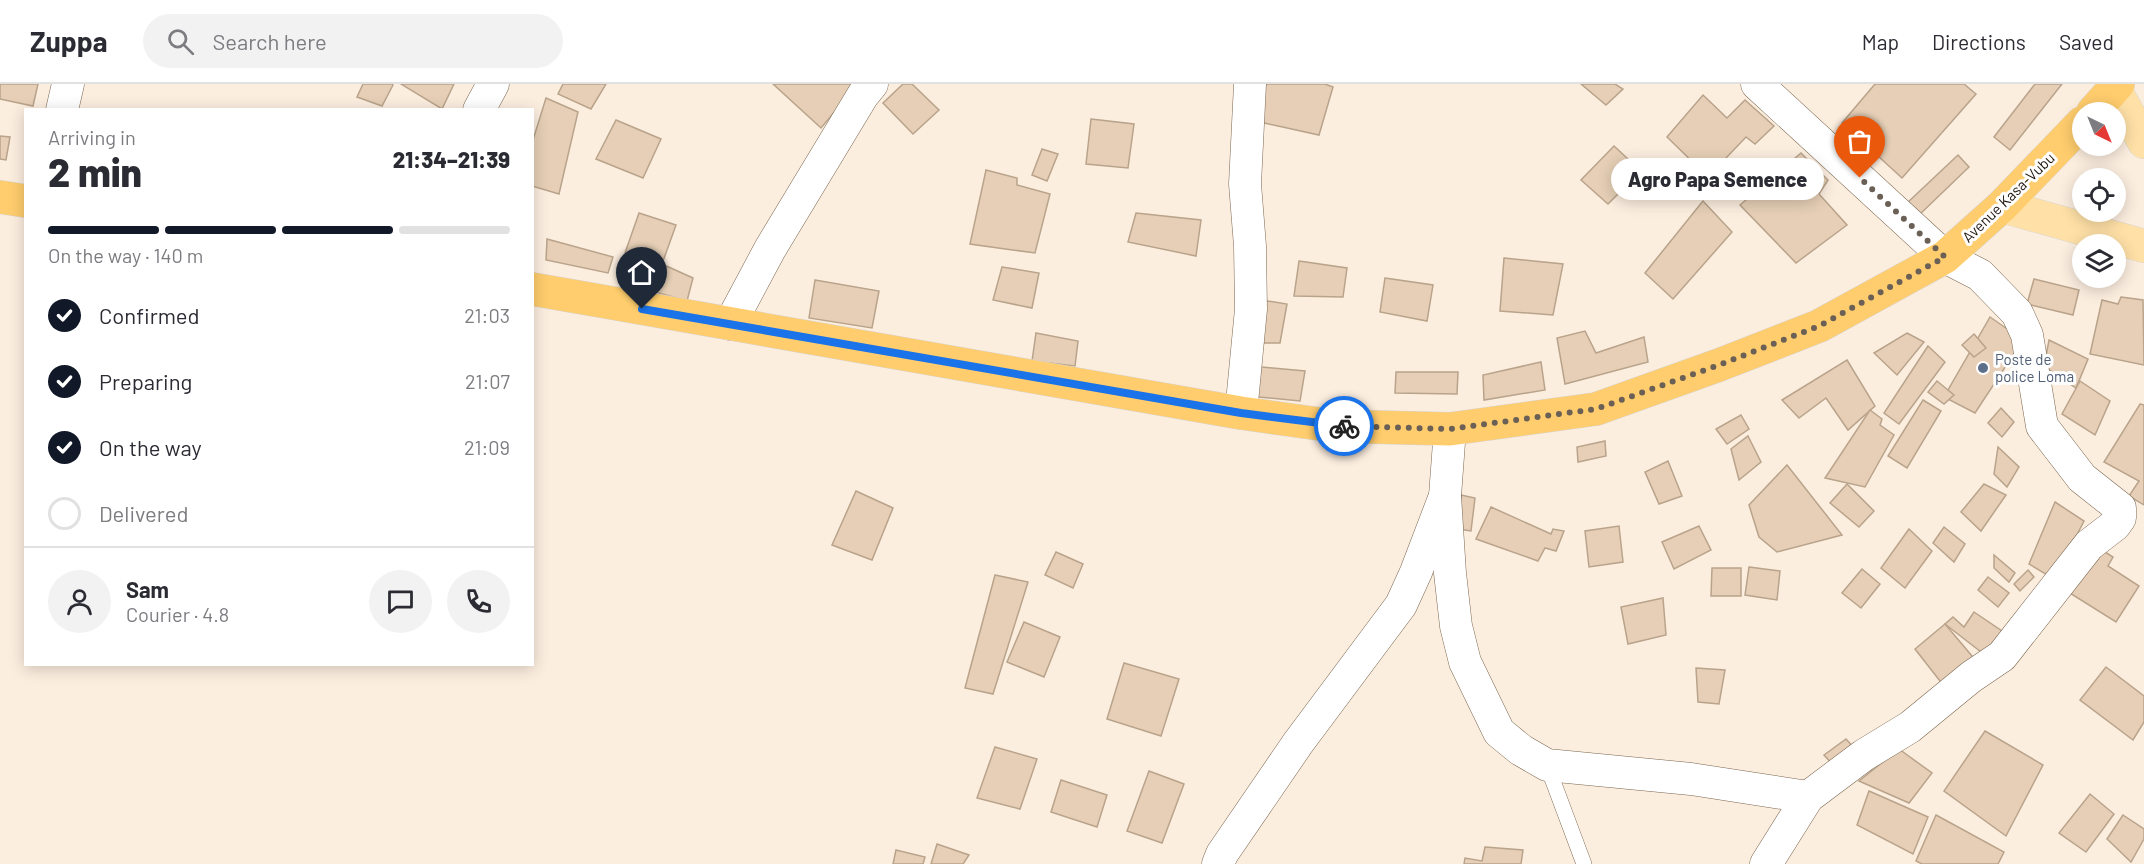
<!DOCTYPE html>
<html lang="en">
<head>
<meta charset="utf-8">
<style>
  body { margin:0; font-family:Barlow,sans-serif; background:#f2f2f3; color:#2b2b33; height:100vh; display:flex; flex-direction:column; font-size:22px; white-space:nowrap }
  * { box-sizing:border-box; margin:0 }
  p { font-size:20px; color:#7c7c81 }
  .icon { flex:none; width:33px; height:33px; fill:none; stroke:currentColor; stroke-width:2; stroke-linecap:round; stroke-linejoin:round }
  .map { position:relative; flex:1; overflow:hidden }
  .sheet { position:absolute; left:24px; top:24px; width:510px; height:558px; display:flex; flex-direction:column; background:#fff; border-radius:0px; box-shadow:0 3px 15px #0003 }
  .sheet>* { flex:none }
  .needle { width:39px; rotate:137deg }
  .tools { position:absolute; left:2072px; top:18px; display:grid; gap:12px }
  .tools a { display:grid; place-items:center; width:54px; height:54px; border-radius:50%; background:#fff; box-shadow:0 3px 15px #0003; font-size:30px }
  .pin { position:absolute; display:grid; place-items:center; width:51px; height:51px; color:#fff; margin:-62px -26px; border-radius:50% 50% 50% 0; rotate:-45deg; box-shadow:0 0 6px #0007 }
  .pin .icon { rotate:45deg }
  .courier { position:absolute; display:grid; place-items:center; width:60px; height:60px; margin:-30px; border:4px solid #1a73e8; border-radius:50%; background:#fff; color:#222; box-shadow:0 2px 8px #0007 }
  .bubble { position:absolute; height:42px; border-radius:21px; background:#fff; box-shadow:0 3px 15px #0003; font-size:20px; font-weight:800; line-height:42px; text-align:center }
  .headline em { font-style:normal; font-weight:800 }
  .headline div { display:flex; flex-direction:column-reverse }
  .headline { display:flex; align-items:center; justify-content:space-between; height:102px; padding:0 24px }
  h1 { font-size:39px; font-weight:800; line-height:45px }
  .bar { display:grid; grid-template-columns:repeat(4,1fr); gap:9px 6px; align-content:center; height:72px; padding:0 24px }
  .bar i { height:8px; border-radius:4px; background:#e1e1e2 }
  .bar .active { background:#111827 }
  .bar p { grid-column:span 4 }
  .line { display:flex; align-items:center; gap:15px; padding:0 24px; border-top:2px solid #e1e1e2 }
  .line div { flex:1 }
  .round { display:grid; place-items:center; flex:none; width:63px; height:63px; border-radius:32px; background:#f2f2f3 }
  ol { padding:0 24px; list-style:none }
  li { display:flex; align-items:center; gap:18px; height:66px }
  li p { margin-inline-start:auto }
  li .icon { padding:6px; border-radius:50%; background:#111827; color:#fff; stroke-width:4 }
  li:last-child { color:#7c7c81 }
  li i { width:33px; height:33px; border:3px solid #e1e1e2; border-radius:50% }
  header { display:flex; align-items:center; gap:36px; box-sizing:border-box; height:84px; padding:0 30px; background:#fff; border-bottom:2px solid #e1e1e2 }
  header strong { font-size:28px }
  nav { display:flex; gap:33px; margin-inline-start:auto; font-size:21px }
  .search { width:420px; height:54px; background:#f2f2f3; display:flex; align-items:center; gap:15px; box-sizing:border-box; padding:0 21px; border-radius:33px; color:#7c7c81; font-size:22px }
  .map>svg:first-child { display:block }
  .building { fill:#e6cfb6; stroke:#b9a38b; stroke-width:1.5 }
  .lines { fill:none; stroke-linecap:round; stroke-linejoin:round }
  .lane-casing { stroke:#7b6750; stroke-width:16 }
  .street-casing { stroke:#7b6750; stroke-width:33 }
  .primary-casing { stroke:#d6d5d3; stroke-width:34 }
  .highway-casing { stroke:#d6d5d3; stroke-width:34 }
  .lane { stroke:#fff; stroke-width:15 }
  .street { stroke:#fff; stroke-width:32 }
  .primary { stroke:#ffe1a7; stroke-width:33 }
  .highway { stroke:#ffcd6d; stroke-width:33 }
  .done { stroke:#6a6055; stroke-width:6; stroke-dasharray:0 10.8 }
  .route { stroke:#1a73e8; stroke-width:8 }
  .service-dot { fill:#5c6f8a; stroke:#fefefe; stroke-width:2 }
  .labels { text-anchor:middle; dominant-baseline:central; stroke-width:6; stroke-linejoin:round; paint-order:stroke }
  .street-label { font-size:15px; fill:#1b130a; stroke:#fefefe }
  .service-label { font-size:15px; fill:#4e5e75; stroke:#fefefe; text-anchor:start }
</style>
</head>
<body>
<header>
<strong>Zuppa</strong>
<div class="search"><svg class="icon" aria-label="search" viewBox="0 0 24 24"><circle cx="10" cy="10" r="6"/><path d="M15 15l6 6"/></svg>Search here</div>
<nav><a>Map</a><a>Directions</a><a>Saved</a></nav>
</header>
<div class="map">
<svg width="2144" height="780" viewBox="0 0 2144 780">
  <rect width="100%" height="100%" fill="#fceedf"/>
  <g class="building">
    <path d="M0 0H38L33 22 0 15Z"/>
    <path d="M363 0H392L393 1 382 22 357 13Z"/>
    <path d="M401 0H454L442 25Z"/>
    <path d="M563 0H606L591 25 558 10Z"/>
    <path d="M773 0H858L821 44Z"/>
    <path d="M903 0H912L939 26 913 50 883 19Z"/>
    <path d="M1266 0H1325L1333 3 1319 51 1255 37Z"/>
    <path d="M1581 0H1615L1623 5 1606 21Z"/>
    <path d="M1875 0H1964L1976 10 1902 94 1842 39Z"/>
    <path d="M2035 0H2062L2010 66 1994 53Z"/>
    <path d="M1703 11 1727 34 1745 16 1774 42 1755 60 1746 53 1708 93 1667 53Z"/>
    <path d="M546 14 578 28 559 110 532 102V59Z"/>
    <path d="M1091 35 1134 40 1128 84 1086 80Z"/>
    <path d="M616 36 661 55 643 94 596 75Z"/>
    <path d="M0 52 10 53 6 76 0 75Z"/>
    <path d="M1614 62 1641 87 1608 120 1581 96Z"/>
    <path d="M1042 65 1058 70 1047 97 1032 91Z"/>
    <path d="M1801 69 1828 96 1819 110 1847 141 1796 179 1740 121Z"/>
    <path d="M1958 71 1969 83 1918 132 1906 120Z"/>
    <path d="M986 86 1017 94V101L1050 110 1035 169 970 160Z"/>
    <path d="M1703 117 1732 148 1673 215 1645 189Z"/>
    <path d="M639 129 676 141 662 180 625 169Z"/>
    <path d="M1136 129 1201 136 1196 172 1128 158Z"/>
    <path d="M547 155 613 173 608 189 546 176Z"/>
    <path d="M1504 174 1563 180 1553 231 1500 227Z"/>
    <path d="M1299 177 1347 184 1343 213 1294 212Z"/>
    <path d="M662 180 693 194 687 217 652 207Z"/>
    <path d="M1002 183 1039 189 1032 224 993 216Z"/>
    <path d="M1385 194 1433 201 1427 237 1380 228Z"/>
    <path d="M2034 195 2079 206 2073 231 2027 220Z"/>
    <path d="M815 196 879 207 872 244 809 234Z"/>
    <path d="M2121 213 2143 216 2144 281 2090 270 2102 216 2118 220Z"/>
    <path d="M1255 215 1287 220 1280 259H1253Z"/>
    <path d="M1990 233 2023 256 1975 329 1944 313Z"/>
    <path d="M1585 247 1596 269 1644 253 1648 278 1565 300 1557 254Z"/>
    <path d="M1036 249 1078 257 1075 282 1032 277Z"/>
    <path d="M1907 249 1924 258 1897 291 1874 269Z"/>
    <path d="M1974 250 1986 264 1974 273 1962 261Z"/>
    <path d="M2049 256 2088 275 2076 304 2044 282Z"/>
    <path d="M1928 262 1945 278 1899 340 1884 329Z"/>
    <path d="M1847 276 1875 322 1848 346 1826 314 1799 334 1782 316Z"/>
    <path d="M1541 278 1545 306 1484 316 1483 291Z"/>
    <path d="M1252 282 1305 287 1300 317 1248 312Z"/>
    <path d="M1396 288H1458L1457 310 1395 309Z"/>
    <path d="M1937 297 1954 311 1944 320 1928 308Z"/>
    <path d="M2080 297 2110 317 2095 351 2062 330Z"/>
    <path d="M1923 316 1941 327 1907 384 1888 372Z"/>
    <path d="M2140 320 2144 321V421L2129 412 2139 397 2104 378Z"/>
    <path d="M2001 324 2014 338 2002 353 1988 339Z"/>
    <path d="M1870 326 1882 335 1880 341 1894 351 1865 403 1825 394Z"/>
    <path d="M1741 331 1749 345 1727 360 1716 345Z"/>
    <path d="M1748 352 1761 378 1739 396 1731 365Z"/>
    <path d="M1605 357 1606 372 1578 378 1577 363Z"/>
    <path d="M1998 363 2019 383 2007 403 1994 390Z"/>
    <path d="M1668 377 1682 412 1659 420 1645 388Z"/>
    <path d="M1787 381 1842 451 1777 468 1759 453 1749 421Z"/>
    <path d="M1847 400 1874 427 1859 443 1830 419Z"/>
    <path d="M1984 400 2006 411 1981 447 1961 428Z"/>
    <path d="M856 407 893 424 872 476 832 461Z"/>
    <path d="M1461 411 1475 414 1471 447 1458 445Z"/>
    <path d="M2055 418 2084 437 2054 495 2029 480Z"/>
    <path d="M1491 423 1551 450 1553 445 1564 447 1556 467 1545 464 1538 477 1476 455Z"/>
    <path d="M1619 442 1623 478 1589 483 1585 447Z"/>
    <path d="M1699 442 1711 466 1674 485 1662 458Z"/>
    <path d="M1944 443 1965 460 1954 478 1933 459Z"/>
    <path d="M1909 445 1932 467 1905 504 1881 484Z"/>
    <path d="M2094 461 2113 473 2108 482 2139 502 2116 538 2065 506Z"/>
    <path d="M1056 468 1083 480 1073 504 1045 491Z"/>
    <path d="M1994 471 2015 489 2009 498 1994 484Z"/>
    <path d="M1749 483 1780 487 1777 516 1745 511Z"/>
    <path d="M1712 484H1741V512H1711Z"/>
    <path d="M1862 485 1880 500 1861 524 1842 509Z"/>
    <path d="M2028 486 2034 493 2020 507 2014 500Z"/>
    <path d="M995 491 1028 498 993 610 965 604Z"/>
    <path d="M1988 493 2009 509 1998 523 1978 506Z"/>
    <path d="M1663 514 1666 551 1628 560 1621 523Z"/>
    <path d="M1974 528 2005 549 1990 575 1945 540 1953 533 1964 543Z"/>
    <path d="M1024 538 1060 553 1044 593 1007 578Z"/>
    <path d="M1945 540 1977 578 1947 606 1915 565Z"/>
    <path d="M1124 579 1179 595 1161 652 1107 635Z"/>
    <path d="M2106 583 2144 612V638L2133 656 2080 616Z"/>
    <path d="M1696 584 1725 586 1719 620 1698 618Z"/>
    <path d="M1985 647 2043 681 2006 752 1944 707Z"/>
    <path d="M1846 655 1855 665 1835 683 1824 671Z"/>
    <path d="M995 663 1037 675 1020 725 977 714Z"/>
    <path d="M1899 665 1932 689 1909 719 1859 697Z"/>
    <path d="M1149 687 1184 700 1162 759 1127 747Z"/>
    <path d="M1061 696 1107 711 1097 743 1051 728Z"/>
    <path d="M1869 707 1928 733 1913 770 1857 741Z"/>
    <path d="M2090 710 2114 730 2086 768 2059 749Z"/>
    <path d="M1936 731 2004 768 1998 780H1922L1916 777Z"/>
    <path d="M2123 731 2144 745V755L2131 778 2107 755Z"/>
    <path d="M937 760 969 771 963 780H931Z"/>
    <path d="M1485 763 1523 766 1521 780H1464L1465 774 1482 777Z"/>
    <path d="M896 766 925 773 923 780H893Z"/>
  </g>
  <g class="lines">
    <defs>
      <path id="lane" d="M1547 681 1584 780"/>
      <g id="street">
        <path d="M1757 0 1945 173 1980 191 2017 229 2027 251 2042 342 2082 394 2120 424V434L2115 441 2089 461 2002 572 1971 593 1910 643 1864 671 1808 713 1766 780"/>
        <path d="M62 26 68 0"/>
        <path d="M479 26 493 0"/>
        <path d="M730 240 770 165 863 11 872 0"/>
        <path d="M1241 329 1251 225 1250 162 1245 100 1250 0"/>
        <path d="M1445 412 1450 489 1456 542 1465 578 1499 648 1521 666 1547 681 1691 695 1808 713"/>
        <path d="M1218 780 1222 770 1298 659 1401 521 1416 488 1445 412 1450 345"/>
      </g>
      <g id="primary">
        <path d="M2115 6 2144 58"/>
        <path d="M2002 122 2144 162"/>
      </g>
      <g id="highway">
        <path d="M2093 28 2118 0"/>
        <path d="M0 113 26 117"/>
        <path d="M532 205 1241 329 1334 342 1450 345 1596 325 1719 281 1819 242 1945 173 2002 122 2082 39"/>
      </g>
    </defs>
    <use href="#lane" class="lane-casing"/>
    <use href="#street" class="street-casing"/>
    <use href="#primary" class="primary-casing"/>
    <use href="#highway" class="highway-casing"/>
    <use href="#lane" class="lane"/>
    <use href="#street" class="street"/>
    <use href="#primary" class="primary"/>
    <use href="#highway" class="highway"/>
  </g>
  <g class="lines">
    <path class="done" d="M1344 342 1450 345 1596 325 1719 281 1819 242 1945 173 1860 94"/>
    <path class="route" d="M642 225 1241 329 1344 342"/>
  </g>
  <circle class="service-dot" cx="1983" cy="284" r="6"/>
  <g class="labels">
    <g class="street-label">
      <text transform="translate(2008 113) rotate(-44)">Avenue Kasa-Vubu</text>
    </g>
    <g class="service-label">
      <text x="1995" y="275">Poste de<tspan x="1995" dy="17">police Loma</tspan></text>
    </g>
  </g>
</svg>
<div class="tools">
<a><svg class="needle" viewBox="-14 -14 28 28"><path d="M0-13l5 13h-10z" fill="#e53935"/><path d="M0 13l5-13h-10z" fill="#7c7c81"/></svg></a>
<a><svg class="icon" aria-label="locate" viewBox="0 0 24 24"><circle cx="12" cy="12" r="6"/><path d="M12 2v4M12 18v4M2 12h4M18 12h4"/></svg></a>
<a><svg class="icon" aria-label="layers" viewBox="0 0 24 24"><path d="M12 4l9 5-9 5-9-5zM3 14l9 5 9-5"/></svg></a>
</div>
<div class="pin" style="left:1860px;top:94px;background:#ea580c"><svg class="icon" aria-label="bag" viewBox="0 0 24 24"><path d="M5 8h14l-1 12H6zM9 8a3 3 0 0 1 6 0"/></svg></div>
<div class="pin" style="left:642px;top:225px;background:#1f2937"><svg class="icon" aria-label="home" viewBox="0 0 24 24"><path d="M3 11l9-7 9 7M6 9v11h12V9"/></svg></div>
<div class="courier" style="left:1344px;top:342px"><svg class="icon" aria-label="bike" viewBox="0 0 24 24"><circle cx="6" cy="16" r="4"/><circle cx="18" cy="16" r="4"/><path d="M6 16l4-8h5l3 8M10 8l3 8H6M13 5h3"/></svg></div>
<div class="bubble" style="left:1611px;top:74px;width:213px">Agro Papa Semence</div>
<section class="sheet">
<div class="headline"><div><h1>2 min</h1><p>Arriving in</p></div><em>21:34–21:39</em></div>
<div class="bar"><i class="active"></i><i class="active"></i><i class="active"></i><i></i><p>On the way · 140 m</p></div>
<ol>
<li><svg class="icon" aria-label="check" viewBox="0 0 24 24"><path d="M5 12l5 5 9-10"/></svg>Confirmed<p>21:03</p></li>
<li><svg class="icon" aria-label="check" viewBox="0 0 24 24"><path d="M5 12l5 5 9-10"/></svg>Preparing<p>21:07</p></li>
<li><svg class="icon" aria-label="check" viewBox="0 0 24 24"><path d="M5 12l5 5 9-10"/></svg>On the way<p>21:09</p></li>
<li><i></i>Delivered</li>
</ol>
<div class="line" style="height:108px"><a class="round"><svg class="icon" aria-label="person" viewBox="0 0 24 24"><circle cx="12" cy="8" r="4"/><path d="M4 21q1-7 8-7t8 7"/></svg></a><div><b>Sam</b><p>Courier · 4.8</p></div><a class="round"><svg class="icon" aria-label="chat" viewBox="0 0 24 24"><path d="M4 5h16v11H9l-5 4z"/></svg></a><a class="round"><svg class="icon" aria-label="phone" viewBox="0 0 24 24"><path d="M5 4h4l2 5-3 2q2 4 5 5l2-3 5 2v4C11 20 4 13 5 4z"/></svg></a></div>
</section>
</div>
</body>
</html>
